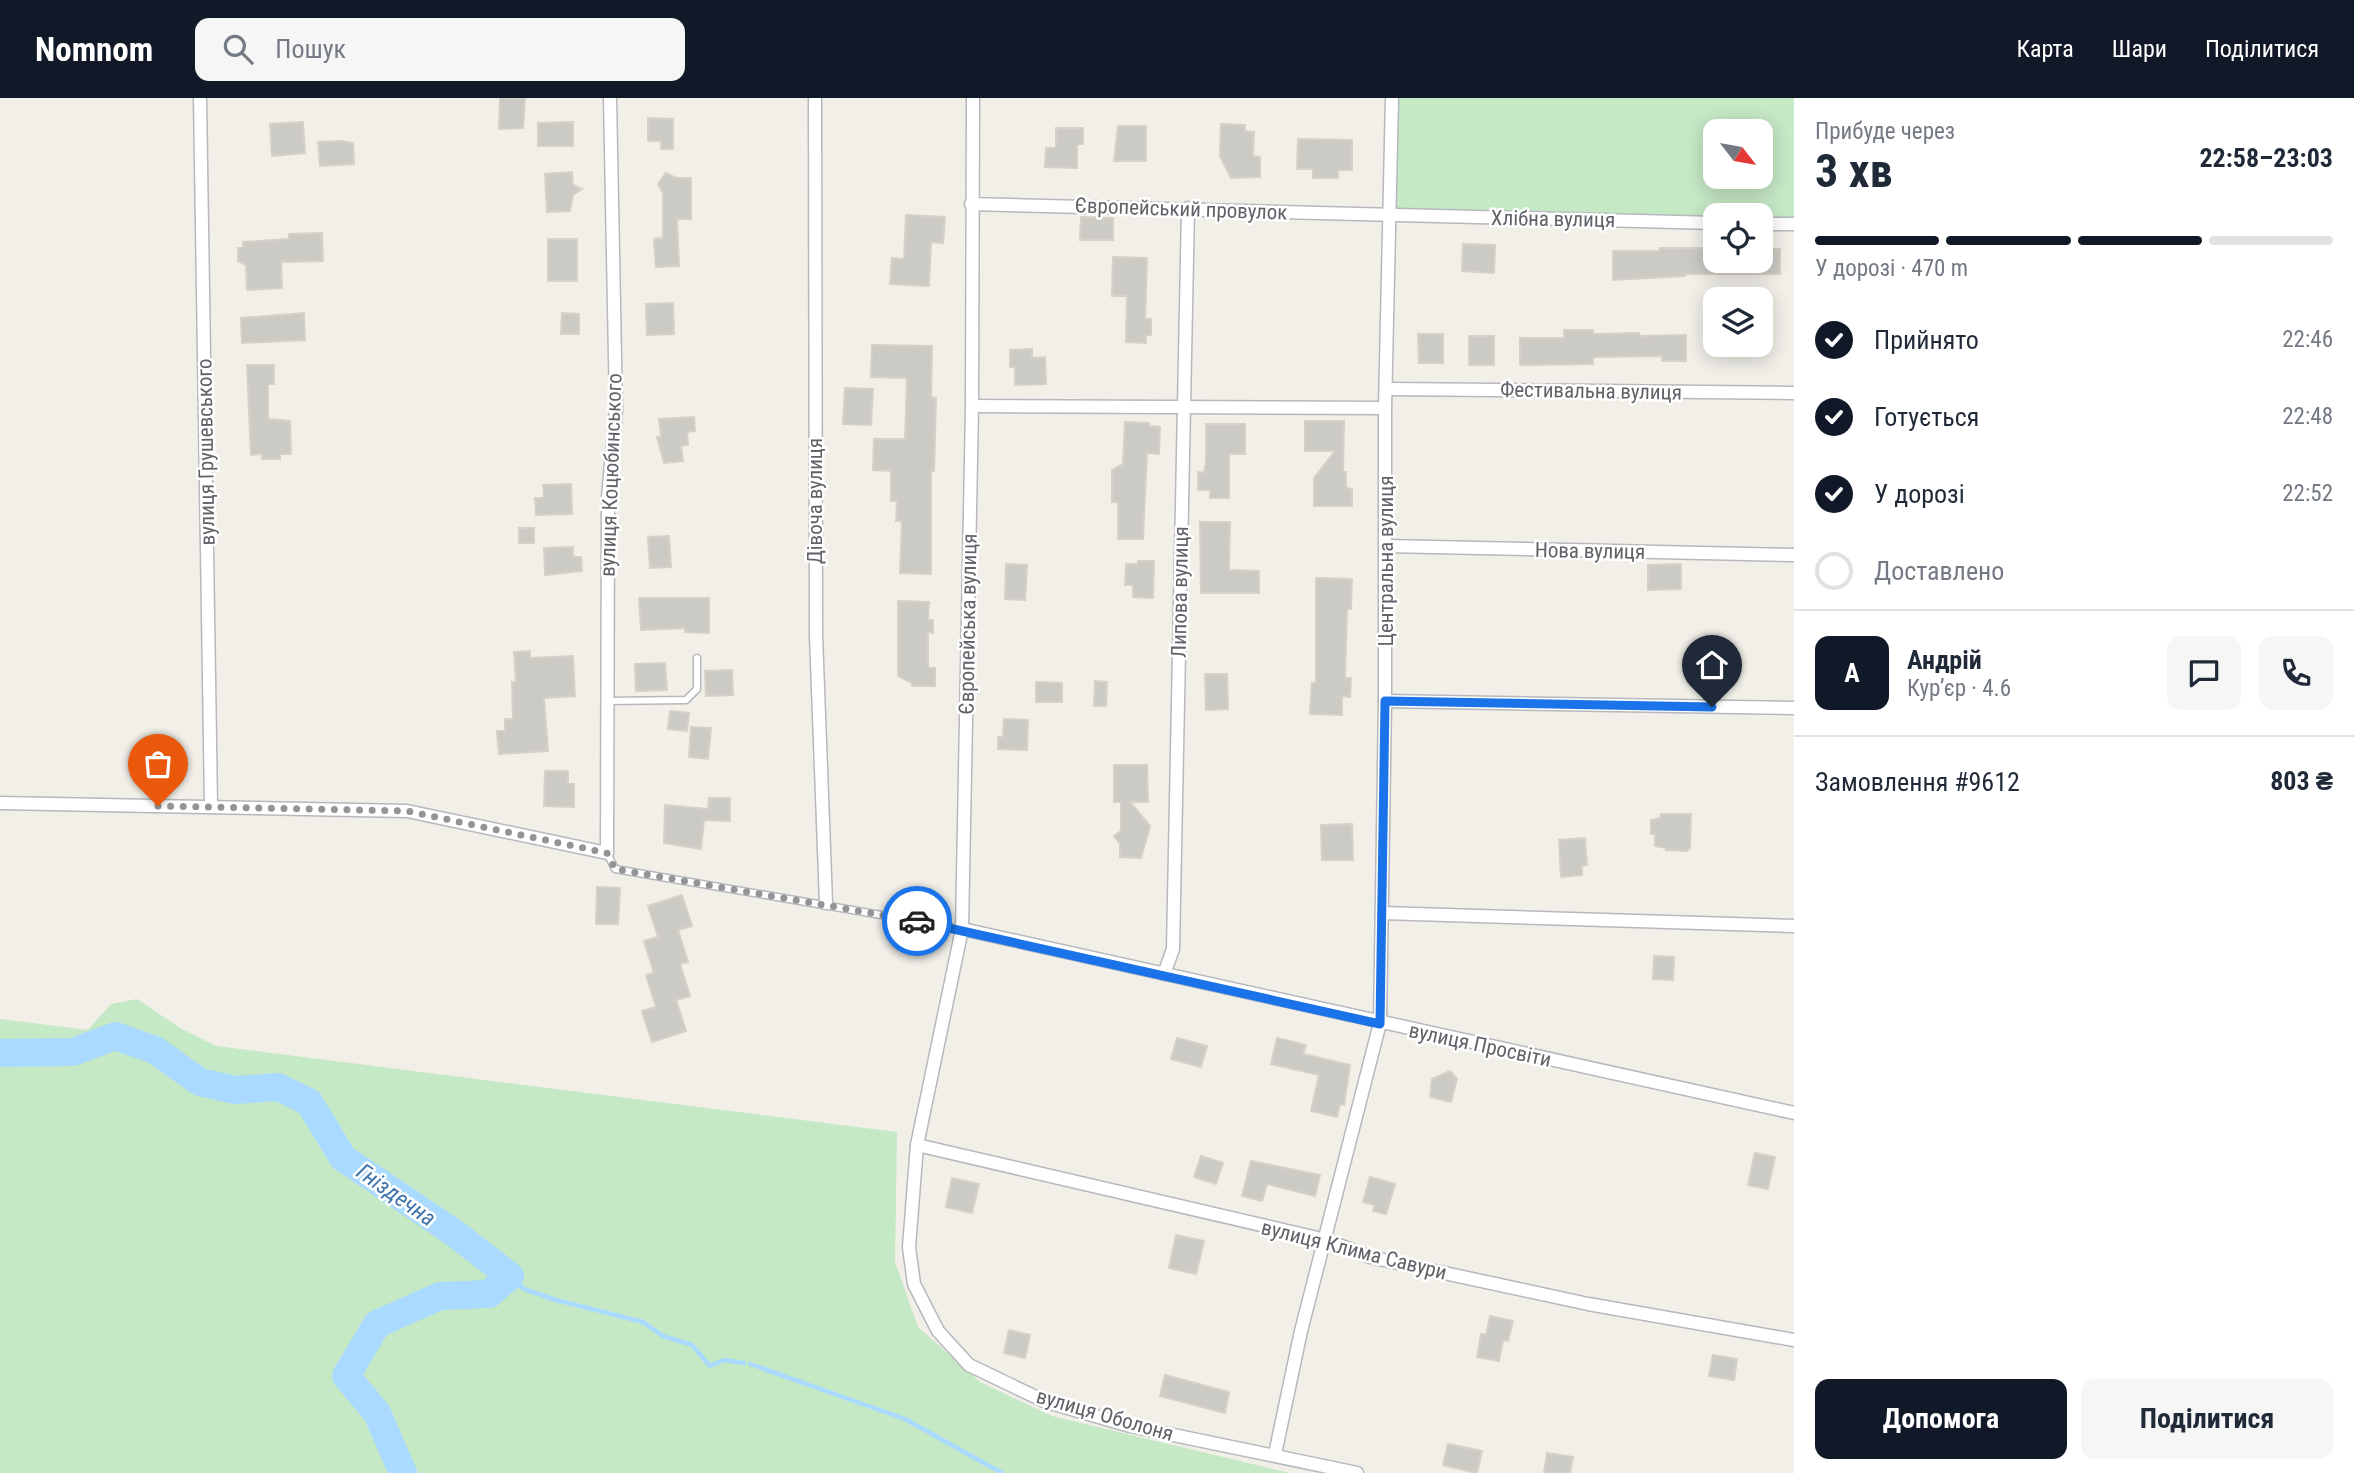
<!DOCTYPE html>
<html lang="uk">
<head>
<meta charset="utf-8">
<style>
  body { margin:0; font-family:"Roboto Condensed",sans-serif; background:#f6f6f7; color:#1f2937; height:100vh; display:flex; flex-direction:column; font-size:26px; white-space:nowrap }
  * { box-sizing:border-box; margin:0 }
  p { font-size:23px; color:#747a83 }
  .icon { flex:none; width:38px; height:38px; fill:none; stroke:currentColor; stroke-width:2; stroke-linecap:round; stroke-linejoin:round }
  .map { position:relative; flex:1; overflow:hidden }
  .side { display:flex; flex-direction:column; background:#fff; width:560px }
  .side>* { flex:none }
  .needle { width:46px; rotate:121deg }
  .buttons { position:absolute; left:1703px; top:21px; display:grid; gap:14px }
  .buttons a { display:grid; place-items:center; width:70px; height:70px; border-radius:14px; background:#fff; box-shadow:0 4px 18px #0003; font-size:35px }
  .pin { position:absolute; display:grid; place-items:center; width:60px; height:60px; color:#fff; margin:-72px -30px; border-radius:50% 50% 50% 0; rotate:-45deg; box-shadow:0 0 7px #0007 }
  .pin .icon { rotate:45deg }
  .courier { position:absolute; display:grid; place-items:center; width:70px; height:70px; margin:-35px; border:5px solid #1a73e8; border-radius:50%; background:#fff; color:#222; box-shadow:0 2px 9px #0007 }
  .summary em { font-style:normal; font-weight:700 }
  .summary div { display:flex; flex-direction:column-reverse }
  .summary { display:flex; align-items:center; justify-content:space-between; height:119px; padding:0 21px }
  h1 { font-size:46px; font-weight:700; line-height:52px }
  .bar { display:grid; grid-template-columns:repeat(4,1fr); gap:10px 7px; align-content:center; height:84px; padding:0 21px }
  .bar i { height:9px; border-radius:5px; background:#e0e1e3 }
  .bar .active { background:#111827 }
  .bar p { grid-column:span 4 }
  .line { display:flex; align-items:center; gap:18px; padding:0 21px; border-top:2px solid #e0e1e3 }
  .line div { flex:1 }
  .round { display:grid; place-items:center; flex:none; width:74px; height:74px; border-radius:14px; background:#f6f6f7 }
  ol { padding:0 21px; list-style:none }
  li { display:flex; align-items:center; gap:21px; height:77px }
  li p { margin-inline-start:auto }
  li .icon { padding:7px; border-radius:50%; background:#111827; color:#fff; stroke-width:4 }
  li:last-child { color:#747a83 }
  li i { width:38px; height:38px; border:4px solid #e0e1e3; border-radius:50% }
  .primary-button { display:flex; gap:14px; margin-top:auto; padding:14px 21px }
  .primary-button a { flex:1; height:80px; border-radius:14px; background:#111827; color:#fff; font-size:28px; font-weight:700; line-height:80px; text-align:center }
  .primary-button a+a { background:#f6f6f7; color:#1f2937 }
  header { display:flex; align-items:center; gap:42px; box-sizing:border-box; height:98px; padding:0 35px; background:#111827; color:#fff }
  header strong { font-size:33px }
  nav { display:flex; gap:38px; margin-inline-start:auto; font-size:24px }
  .search { width:490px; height:63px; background:#f6f6f7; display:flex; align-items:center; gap:18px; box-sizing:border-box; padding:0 24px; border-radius:14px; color:#747a83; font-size:26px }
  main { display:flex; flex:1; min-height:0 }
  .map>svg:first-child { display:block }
  .green { fill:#c5e8c5; fill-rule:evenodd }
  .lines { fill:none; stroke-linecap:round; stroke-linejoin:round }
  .stream { stroke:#aadaff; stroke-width:4.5 }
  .river { stroke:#aadaff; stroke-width:28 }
  .building { fill:#cccac5; stroke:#d6d1c6; stroke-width:2 }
  .lane-casing { stroke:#b5b8bc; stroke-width:9 }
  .street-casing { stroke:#b5b8bc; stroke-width:15 }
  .lane { stroke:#fff; stroke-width:6 }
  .street { stroke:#fff; stroke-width:12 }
  .done { stroke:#929495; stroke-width:7; stroke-dasharray:0 12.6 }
  .route { stroke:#1a73e8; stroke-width:9 }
  .labels { text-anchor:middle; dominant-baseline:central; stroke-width:5; stroke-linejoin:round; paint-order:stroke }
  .street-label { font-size:21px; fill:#5f6368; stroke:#fff }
  .water-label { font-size:23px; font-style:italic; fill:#4174aa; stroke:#fff }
</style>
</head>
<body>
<header>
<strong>Nomnom</strong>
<div class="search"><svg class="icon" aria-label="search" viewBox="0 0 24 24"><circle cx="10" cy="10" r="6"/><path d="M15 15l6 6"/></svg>Пошук</div>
<nav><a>Карта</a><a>Шари</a><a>Поділитися</a></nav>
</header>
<main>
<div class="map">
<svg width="1794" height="1375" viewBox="0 0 1794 1375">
  <rect width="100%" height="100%" fill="#f1efe8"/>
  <g class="green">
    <path d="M1390 0H1794V126H1761L1760 117H1715V125L1391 117ZM1715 33H1760V79H1715Z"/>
    <path d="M137 901 180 930 216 948 897 1034 895 1164 918 1229 980 1284 1052 1318 1290 1375H0V921L88 932 111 906Z"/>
  </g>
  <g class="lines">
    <g class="stream">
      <path d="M510 1178 524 1191 556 1202 643 1224 663 1238 692 1247 710 1268 724 1262 744 1265"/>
      <path d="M750 1266 905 1321 1002 1375"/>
    </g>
    <path class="river" d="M0 955 73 954 115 938 155 952 200 984 235 992 278 989 309 1004 343 1060 453 1134 510 1178 489 1196 440 1198 377 1226 346 1278 377 1315 403 1375"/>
  </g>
  <g class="building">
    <path d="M500 0H525L523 30 499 31Z"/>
    <path d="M648 20 673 21V51H661V43H648Z"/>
    <path d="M303 24 305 55 272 58 270 26Z"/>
    <path d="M573 24V48H538V25Z"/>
    <path d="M1221 26 1245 27V33L1254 34 1253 58 1260 59V79L1231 80 1220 58Z"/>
    <path d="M1118 28H1146V63H1114Z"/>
    <path d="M1056 30H1083V46H1077V70L1045 69 1046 50H1056Z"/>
    <path d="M1298 41 1352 42V72H1338V80H1313V71H1297Z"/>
    <path d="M341 43 353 45 354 66 320 68 318 44Z"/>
    <path d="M572 74 573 87 582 91 573 97 570 113 547 114 545 76Z"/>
    <path d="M666 75 676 80H691V121H677L679 168 656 169 654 141 663 140V95L658 86Z"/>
    <path d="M906 117 945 119 943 145 931 144 929 188 890 186 892 160 904 161Z"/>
    <path d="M1081 119 1113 120V142H1080Z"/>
    <path d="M322 135 323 163 281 164 282 190 247 192 246 167 238 163V150H243V144L289 141V136Z"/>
    <rect x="548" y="141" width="29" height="42"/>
    <path d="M1463 146 1495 147 1494 175 1462 173Z"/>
    <path d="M1660 150H1715V163H1760V151H1780V176H1685V178L1613 182V153H1660Z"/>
    <path d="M1113 159 1147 160 1145 221H1151V237H1146V245L1126 244 1127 198H1112Z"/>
    <path d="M673 205 674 236 647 237 646 206Z"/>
    <path d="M304 215 305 242 242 245 241 220Z"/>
    <path d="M562 215 579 216V236H561Z"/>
    <path d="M1564 232H1593V236L1639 235V238L1686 237V263H1662V258L1593 259V266L1520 267V240H1564Z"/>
    <path d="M1418 236H1443V265H1419Z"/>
    <rect x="1469" y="238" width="25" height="29"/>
    <path d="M872 247 932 248 931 299 936 300 934 373H931V476L900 475 902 423H896L897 403H891V373L873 372 874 341H905L907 280 871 279Z"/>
    <path d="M1032 251V260L1045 259 1046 286 1015 287V269H1010V252Z"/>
    <path d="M247 267H274V286H268V321L290 323 291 356H280V361H262V356L251 357Z"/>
    <path d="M845 290 873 291 871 327 843 326Z"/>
    <path d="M694 319 695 333 687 334 688 347 681 348 683 363 664 365 657 339H661L659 321Z"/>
    <path d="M1305 323H1344L1343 374H1346V390L1352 391V408H1314V380L1335 353H1305Z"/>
    <path d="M1125 324 1149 325V328L1160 329 1159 356 1147 355 1143 441H1118V404H1112V372L1123 366Z"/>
    <path d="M1206 326H1245V356H1229V400H1210V392H1198V374L1204 375 1206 363Z"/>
    <path d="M571 386 572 416 536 417 535 400H544L543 387Z"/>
    <path d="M1200 424H1230L1229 472 1259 473V495H1201Z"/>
    <rect x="519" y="430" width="15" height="15"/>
    <path d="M669 438 671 469 650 470 648 439Z"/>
    <path d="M573 449V459H581L582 473 545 477 544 450Z"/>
    <path d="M1138 463H1154L1153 500 1133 499V487H1125L1126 466H1138Z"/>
    <path d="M1006 466 1027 467 1025 502 1005 501Z"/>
    <path d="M1681 466V491L1648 492V467Z"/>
    <path d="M1316 480 1352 481 1351 511H1347L1345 580H1351L1350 599 1342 598V617L1310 616 1312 585H1316Z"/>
    <path d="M639 500H709V535L685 534V530L641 532Z"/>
    <path d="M898 503 929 504 928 522H933V535L928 534V570H935V588H912V585L898 578Z"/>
    <path d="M530 553V560L573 558 575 598 544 600 548 653 499 656 497 633H505V621H513L512 584H516L514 554Z"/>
    <path d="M665 565 667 592 636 593 635 566Z"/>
    <path d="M732 572 733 597 706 598 705 573Z"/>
    <path d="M1205 576H1227L1228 611 1206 612Z"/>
    <path d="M1095 583 1107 584 1106 608H1094Z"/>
    <path d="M1036 584 1062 585V604H1036Z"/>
    <path d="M670 613 689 615 687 633 668 631Z"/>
    <path d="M1004 621 1028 622 1027 652 998 651V639H1003Z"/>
    <path d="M691 629 711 630 708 661 689 659Z"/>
    <path d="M1114 667H1147L1148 704H1130L1150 728 1141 760 1120 759V746L1114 738 1121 733V704H1114Z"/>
    <path d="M545 673H568V686H574V709L544 708Z"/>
    <path d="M709 700H730V723L704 722 701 751 664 745 665 707 708 711Z"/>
    <path d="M1661 716H1691L1690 750 1687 753 1666 752V750L1655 748V736H1651V722L1660 720Z"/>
    <path d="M1352 726 1353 762H1322L1321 727Z"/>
    <path d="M1585 740 1587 767 1582 768V777L1561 779 1559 742Z"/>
    <path d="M597 789 620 790 618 826H596Z"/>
    <path d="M682 797 692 828 678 832 688 864 680 866 690 898 676 902 686 933 652 944 642 913 656 909 646 877 654 875 644 843 658 839 648 808Z"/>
    <path d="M1654 858 1674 859 1673 882 1653 881Z"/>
    <path d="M1177 940 1207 948 1201 969 1171 961Z"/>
    <path d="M1277 940 1306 947 1303 956 1350 967 1344 1007 1340 1006 1337 1019 1311 1013 1319 977 1271 966Z"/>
    <path d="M1450 973 1457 981 1451 1004 1430 999 1432 981Z"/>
    <path d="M1755 1055 1775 1059 1768 1091 1748 1087Z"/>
    <path d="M1201 1058 1223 1065 1216 1086 1194 1079Z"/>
    <path d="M1251 1063 1320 1077 1315 1098 1267 1086 1262 1103 1242 1098Z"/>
    <path d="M1370 1079 1395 1086 1386 1116 1373 1113 1375 1107 1363 1104Z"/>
    <path d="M952 1080 979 1086 972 1115 946 1109Z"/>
    <path d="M1176 1137 1204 1143 1196 1176 1169 1170Z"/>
    <path d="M1490 1218 1513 1223 1508 1243 1503 1242 1499 1263 1477 1259 1481 1236 1486 1237Z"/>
    <path d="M1009 1232 1030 1237 1025 1260 1004 1255Z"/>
    <path d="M1713 1257 1737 1261 1734 1282 1709 1278Z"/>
    <path d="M1165 1277 1229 1294 1225 1315 1160 1298Z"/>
    <path d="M1448 1346 1482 1353 1477 1375 1443 1367Z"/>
    <path d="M1547 1355 1573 1359 1570 1375H1544Z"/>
  </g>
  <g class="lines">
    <defs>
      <g id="lane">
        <path d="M607 603 686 602 697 591V560"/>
        <path d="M607 755 615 771 962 831"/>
      </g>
      <g id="street">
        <path d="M200 0 211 708"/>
        <path d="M815 0 816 537 826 805"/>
        <path d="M973 0 972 308 962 831 917 1047 909 1149 914 1186 938 1233 969 1267 1044 1303 1130 1328 1357 1375"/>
        <path d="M971 106 1715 125"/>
        <path d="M1760 126H1794"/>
        <path d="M1387 291 1794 295"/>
        <path d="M972 308 1385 310"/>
        <path d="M1386 448 1794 457"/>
        <path d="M1385 603 1794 610"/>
        <path d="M0 705 407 713 607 755 608 399 616 312 610 0"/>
        <path d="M1382 815 1794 828"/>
        <path d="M962 831 1794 1015"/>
        <path d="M1164 876 1173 851 1188 110"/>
        <path d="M917 1047 1326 1142 1370 1159 1588 1206 1794 1242"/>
        <path d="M1275 1356 1301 1233 1380 925 1385 603V310L1392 0"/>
      </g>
    </defs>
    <use href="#lane" class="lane-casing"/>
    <use href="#street" class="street-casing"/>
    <use href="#lane" class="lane"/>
    <use href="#street" class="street"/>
  </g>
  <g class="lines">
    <path class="done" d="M158 708 407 713 607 755 615 771 917 823"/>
    <path class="route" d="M917 823 1380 926 1385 603 1712 609"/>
  </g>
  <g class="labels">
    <g class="street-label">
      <text transform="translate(1181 111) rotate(2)">Європейський провулок</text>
      <text transform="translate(1553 121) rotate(1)">Хлібна вулиця</text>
      <text transform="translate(1591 293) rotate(1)">Фестивальна вулиця</text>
      <text transform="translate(206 354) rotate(-91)">вулиця Грушевського</text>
      <text transform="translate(611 377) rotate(-88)">вулиця Коцюбинського</text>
      <text transform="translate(815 403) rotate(-90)">Дівоча вулиця</text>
      <text transform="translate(1590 453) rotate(1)">Нова вулиця</text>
      <text transform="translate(1386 463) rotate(-90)">Центральна вулиця</text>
      <text transform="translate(1180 494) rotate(-89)">Липова вулиця</text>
      <text transform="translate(968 526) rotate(-89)">Європейська вулиця</text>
      <text transform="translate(1480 947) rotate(12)">вулиця Просвіти</text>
      <text transform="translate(1354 1152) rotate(14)">вулиця Клима Савури</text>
      <text transform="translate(1105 1317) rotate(16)">вулиця Оболоня</text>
    </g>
    <g class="water-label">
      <text transform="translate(396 1097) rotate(35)">Гніздечна</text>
    </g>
  </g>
</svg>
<div class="buttons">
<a><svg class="needle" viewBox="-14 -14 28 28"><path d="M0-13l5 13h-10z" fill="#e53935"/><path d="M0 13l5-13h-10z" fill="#747a83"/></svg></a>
<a><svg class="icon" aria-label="locate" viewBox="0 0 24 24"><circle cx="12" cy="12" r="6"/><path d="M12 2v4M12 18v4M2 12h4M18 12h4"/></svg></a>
<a><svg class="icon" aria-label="layers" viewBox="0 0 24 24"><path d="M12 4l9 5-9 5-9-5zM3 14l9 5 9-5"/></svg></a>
</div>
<div class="pin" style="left:158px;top:708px;background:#ea580c"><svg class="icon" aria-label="bag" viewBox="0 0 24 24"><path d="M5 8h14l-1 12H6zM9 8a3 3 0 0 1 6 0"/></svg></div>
<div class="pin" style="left:1712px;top:609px;background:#1f2937"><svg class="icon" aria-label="home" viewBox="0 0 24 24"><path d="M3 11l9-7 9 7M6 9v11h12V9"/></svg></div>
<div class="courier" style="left:917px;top:823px"><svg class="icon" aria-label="car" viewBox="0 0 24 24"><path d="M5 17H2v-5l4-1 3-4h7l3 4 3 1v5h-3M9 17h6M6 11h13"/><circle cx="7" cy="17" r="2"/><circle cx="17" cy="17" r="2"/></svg></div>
</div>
<section class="side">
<div class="summary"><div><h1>3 хв</h1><p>Прибуде через</p></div><em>22:58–23:03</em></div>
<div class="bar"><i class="active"></i><i class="active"></i><i class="active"></i><i></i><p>У дорозі · 470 m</p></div>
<ol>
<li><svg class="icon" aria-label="check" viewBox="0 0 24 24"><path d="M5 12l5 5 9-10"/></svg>Прийнято<p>22:46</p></li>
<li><svg class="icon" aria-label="check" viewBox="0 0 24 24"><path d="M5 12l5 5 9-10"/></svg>Готується<p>22:48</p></li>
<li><svg class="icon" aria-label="check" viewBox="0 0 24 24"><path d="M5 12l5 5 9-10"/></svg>У дорозі<p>22:52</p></li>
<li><i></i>Доставлено</li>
</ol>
<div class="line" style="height:126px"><b class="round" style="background:#111827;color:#fff">А</b><div><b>Андрій</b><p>Кур’єр · 4.6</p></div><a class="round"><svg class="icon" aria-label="chat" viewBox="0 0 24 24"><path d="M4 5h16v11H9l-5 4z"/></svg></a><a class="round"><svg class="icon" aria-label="phone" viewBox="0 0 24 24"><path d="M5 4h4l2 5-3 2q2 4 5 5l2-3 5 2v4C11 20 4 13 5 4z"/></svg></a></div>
<div class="line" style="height:91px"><div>Замовлення #9612</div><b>803 ₴</b></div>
<div class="primary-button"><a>Допомога</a><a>Поділитися</a></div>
</section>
</main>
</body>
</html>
